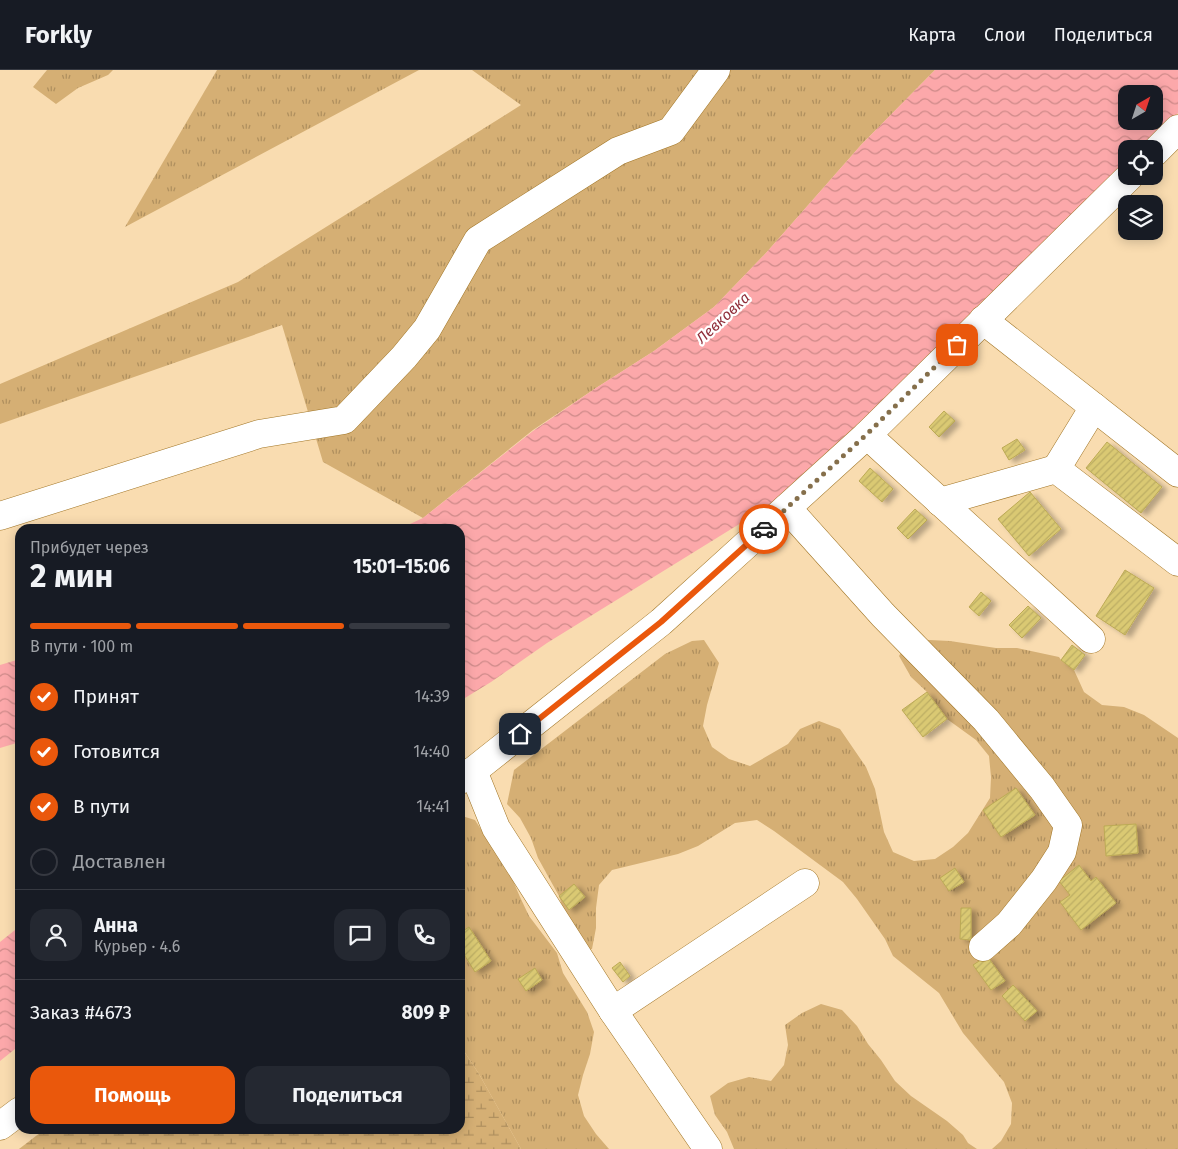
<!DOCTYPE html>
<html lang="ru">
<head>
<meta charset="utf-8">
<style>
  body { margin:0; font-family:"Fira Sans",sans-serif; background:#242831; color:#f1f3f6; height:100vh; display:flex; flex-direction:column; font-size:19px; white-space:nowrap }
  * { box-sizing:border-box; margin:0 }
  p { font-size:16px; color:#9ea1a6 }
  .icon { flex:none; width:28px; height:28px; fill:none; stroke:currentColor; stroke-width:2; stroke-linecap:round; stroke-linejoin:round }
  .map { position:relative; flex:1; overflow:hidden }
  .details { position:absolute; left:15px; top:454px; width:450px; height:610px; display:flex; flex-direction:column; background:#171b24; border-radius:15px; box-shadow:0 2px 12px #0003 }
  .details>* { flex:none }
  .needle { width:32px; rotate:39deg }
  .fabs { position:absolute; left:1118px; top:15px; display:grid; gap:10px }
  .fabs a { display:grid; place-items:center; width:45px; height:45px; border-radius:10px; background:#171b24; box-shadow:0 2px 12px #0003; font-size:25px }
  .pin { position:absolute; display:grid; place-items:center; width:42px; height:42px; color:#fff; margin:-21px; border-radius:10px; box-shadow:0 2px 8px #0006 }
  .courier { position:absolute; display:grid; place-items:center; width:50px; height:50px; margin:-25px; border:4px solid #ea580c; border-radius:50%; background:#fff; color:#222; box-shadow:0 1px 6px #0007 }
  .overview em { font-style:normal; font-weight:700 }
  .overview div { display:flex; flex-direction:column-reverse }
  .overview { display:flex; align-items:center; justify-content:space-between; height:85px; padding:0 15px }
  h1 { font-size:32px; font-weight:700; line-height:38px }
  .bar { display:grid; grid-template-columns:repeat(4,1fr); gap:8px 5px; align-content:center; height:60px; padding:0 15px }
  .bar i { height:6px; border-radius:4px; background:#363941 }
  .bar .current { background:#ea580c }
  .bar p { grid-column:span 4 }
  .line { display:flex; align-items:center; gap:12px; padding:0 15px; border-top:1px solid #363941 }
  .line div { flex:1 }
  .round { display:grid; place-items:center; flex:none; width:52px; height:52px; border-radius:15px; background:#242831 }
  ol { padding:0 15px; list-style:none }
  li { display:flex; align-items:center; gap:15px; height:55px }
  li p { margin-inline-start:auto }
  li .icon { padding:5px; border-radius:50%; background:#ea580c; color:#fff; stroke-width:4 }
  li:last-child { color:#9ea1a6 }
  li i { width:28px; height:28px; border:2px solid #363941; border-radius:50% }
  .button { display:flex; gap:10px; margin-top:auto; padding:10px 15px }
  .button a { flex:1; height:58px; border-radius:15px; background:#ea580c; color:#fff; font-size:20px; font-weight:700; line-height:58px; text-align:center }
  .button a+a { background:#242831; color:#f1f3f6 }
  header { display:flex; align-items:center; gap:30px; box-sizing:border-box; height:70px; padding:0 25px; background:#171b24; border-bottom:1px solid #363941 }
  header strong { font-size:24px }
  nav { display:flex; gap:28px; margin-inline-start:auto; font-size:18px }
  .map>svg:first-child { display:block }
  .grass { fill:url(#grass-tufts) }
  .wetland { fill:url(#wetland-marsh) }
  .water { fill:url(#water-waves); fill-rule:evenodd }
  .building { fill:url(#building-hatch); stroke:#bcaa55; filter:url(#shadow) }
  .lines { fill:none; stroke-linecap:round; stroke-linejoin:round }
  .minor-casing { stroke:#a17525; stroke-width:29 }
  .minor { stroke:#fff; stroke-width:28 }
  .done { stroke:#856f4b; stroke-width:5; stroke-dasharray:0 9 }
  .route { stroke:#ea580c; stroke-width:6 }
  .labels { text-anchor:middle; dominant-baseline:central; stroke-width:4.5; stroke-linejoin:round; paint-order:stroke }
  .water-label { font-size:15px; font-style:italic; fill:#902f3a; stroke:#fff }
</style>
</head>
<body>
<header>
<strong>Forkly</strong>
<nav><a>Карта</a><a>Слои</a><a>Поделиться</a></nav>
</header>
<div class="map">
<svg width="1178" height="1079" viewBox="0 0 1178 1079">
  <defs>
    <pattern id="grass-tufts" width="24" height="20" patternUnits="userSpaceOnUse" patternTransform="scale(1.25)"><rect width="24" height="20" fill="#d5af74"/><path d="M3 7l-1-3M5 7V3M7 7l1-3M15 17l-1-3M17 17v-4M19 17l1-3" fill="none" stroke="#af8f5e"/></pattern>
    <pattern id="wetland-marsh" width="20" height="14" patternUnits="userSpaceOnUse" patternTransform="scale(1.25)"><rect width="20" height="14" fill="#d5af74"/><path d="M1 5h8M5 5V1M11 12h8M15 12V8" fill="none" stroke="#af8f5e"/></pattern>
    <pattern id="water-waves" width="16" height="10" patternUnits="userSpaceOnUse" patternTransform="scale(1.25)"><rect width="16" height="10" fill="#fca8aa"/><path d="M0 5q4-4 8 0t8 0" fill="none" stroke="#ce8a89"/></pattern>
    <pattern id="building-hatch" width="6" height="6" patternUnits="userSpaceOnUse" patternTransform="scale(1.25)"><rect width="6" height="6" fill="#dac973"/><path d="M-1 1l2-2M0 6l6-6M5 7l2-2" fill="none" stroke="#bcad63"/></pattern>
    <filter id="shadow"><feDropShadow dx="5.5" dy="3" stdDeviation="2.5" flood-color="#0004"/></filter>
  </defs>
  <rect width="100%" height="100%" fill="#f9dcb0"/>
  <g class="grass">
    <path d="M47 0H113L108 5 78 18 56 34 33 17Z"/>
    <path d="M217 0H419L125 157Z"/>
    <path d="M472 0H935L861 75 766 183 714 237 654 281 596 318 533 360 423 448 323 392 282 255 0 354V314L238 212 521 35Z"/>
    <path d="M909 569 950 571 996 578H1017L1059 587 1061 590 1074 600 1084 622 1102 635 1124 637 1144 645 1178 668V1079H992L1001 1071 1011 1054 1012 1033 1004 1012 963 963 939 923 893 886 885 869 857 829 843 812 774 761 757 750 735 753 698 776 678 784 612 800 599 815 596 838V858L592 879 586 880 565 845 559 826 538 788 531 768 520 748 507 734 514 700 665 584 692 571 704 570 719 593 707 635 703 656 712 677 729 689 750 696 788 674 800 659 819 651 840 659 866 697 875 719 884 762 893 782 914 791 935 789 953 777 968 763 990 728 991 707 989 686 976 670 947 649 941 641 927 622 911 607 899 586Z"/>
    <path d="M462 746 475 750 511 806 520 827 529 846 557 883 563 903 587 942 594 962 590 984 583 1005 578 1025 584 1046 596 1064 609 1079H521L479 1004 460 975V747Z"/>
    <path d="M821 934 842 940 857 956 868 974 881 990 895 1011 911 1026 947 1051 963 1065 968 1073 977 1079H734L727 1062 715 1045 710 1026 728 1013 749 1007 771 1011 784 995 788 975 785 955 802 943Z"/>
  </g>
  <path class="wetland" d="M460 975 479 1004 521 1079H19L45 1059H460Z"/>
  <g class="water">
    <path d="M935 0H1178V43L1142 79H1126V94L788 424 547 573 491 612 460 631V459H399L423 448 533 361 596 318 654 281 714 237 766 183 861 75ZM1126 24H1154V51H1126Z"/>
    <path d="M20 589V672L0 678V595Z"/>
    <path d="M20 856V975L0 991V872Z"/>
  </g>
  <g class="building">
    <path d="M944 341 955 351 939 367 929 357Z"/>
    <path d="M1017 369 1025 380 1009 390 1002 378Z"/>
    <path d="M1107 372 1162 417 1141 443 1086 398Z"/>
    <path d="M870 398 893 419 882 432 859 411Z"/>
    <path d="M1030 422 1061 459 1029 486 998 449Z"/>
    <path d="M915 439 927 450 908 469 897 458Z"/>
    <path d="M1125 500 1154 518 1125 565 1096 546Z"/>
    <path d="M981 522 991 531 979 546 969 537Z"/>
    <path d="M1028 536 1041 548 1022 568 1009 555Z"/>
    <path d="M1072 575 1085 585 1074 600 1061 590Z"/>
    <path d="M927 622 947 649 923 667 902 640Z"/>
    <path d="M1016 718 1035 745 1001 767 983 740Z"/>
    <path d="M1136 754 1138 783 1106 786 1104 756Z"/>
    <path d="M1079 795 1091 811 1096 807 1116 833 1081 860 1060 832 1070 825 1059 811Z"/>
    <path d="M955 798 964 812 949 821 940 808Z"/>
    <path d="M574 814 585 827 569 840 559 826Z"/>
    <path d="M961 838H971V870L960 869Z"/>
    <path d="M469 857 491 891 475 902 460 878V863Z"/>
    <path d="M987 886 1005 911 991 920 973 895Z"/>
    <path d="M620 892 630 906 623 912 612 898Z"/>
    <path d="M535 898 542 910 526 921 518 909Z"/>
    <path d="M1013 915 1037 941 1025 951 1002 926Z"/>
  </g>
  <g class="lines">
    <defs>
      <g id="minor">
        <path d="M1154 83 1178 59"/>
        <path d="M983 250 1178 403"/>
        <path d="M867 365 1091 569"/>
        <path d="M1056 399 1094 337"/>
        <path d="M940 432 1056 399 1178 492"/>
        <path d="M787 438 883 545 986 650 1042 718 1068 755 1062 782 1044 810 1009 854 983 877"/>
        <path d="M0 446 259 364 344 350 404 287 427 259 478 170 618 81 671 61 716 0"/>
        <path d="M473 701 496 758 613 941 708 1079"/>
        <path d="M460 710 473 701 661 552 867 365 1130 106"/>
        <path d="M613 941 805 813"/>
        <path d="M0 1056 20 1041"/>
      </g>
    </defs>
    <use href="#minor" class="minor-casing"/>
    <use href="#minor" class="minor"/>
  </g>
  <g class="lines">
    <path class="done" d="M764 459 867 364 957 275"/>
    <path class="route" d="M520 664 661 552 764 459"/>
  </g>
  <g class="labels">
    <g class="water-label">
      <text transform="translate(723 248) rotate(-43)">Левковка</text>
    </g>
  </g>
</svg>
<div class="fabs">
<a><svg class="needle" viewBox="-14 -14 28 28"><path d="M0-13l5 13h-10z" fill="#e53935"/><path d="M0 13l5-13h-10z" fill="#9ea1a6"/></svg></a>
<a><svg class="icon" aria-label="locate" viewBox="0 0 24 24"><circle cx="12" cy="12" r="6"/><path d="M12 2v4M12 18v4M2 12h4M18 12h4"/></svg></a>
<a><svg class="icon" aria-label="layers" viewBox="0 0 24 24"><path d="M12 4l9 5-9 5-9-5zM3 14l9 5 9-5"/></svg></a>
</div>
<div class="pin" style="left:957px;top:275px;background:#ea580c"><svg class="icon" aria-label="bag" viewBox="0 0 24 24"><path d="M5 8h14l-1 12H6zM9 8a3 3 0 0 1 6 0"/></svg></div>
<div class="pin" style="left:520px;top:664px;background:#1f2937"><svg class="icon" aria-label="home" viewBox="0 0 24 24"><path d="M3 11l9-7 9 7M6 9v11h12V9"/></svg></div>
<div class="courier" style="left:764px;top:459px"><svg class="icon" aria-label="car" viewBox="0 0 24 24"><path d="M5 17H2v-5l4-1 3-4h7l3 4 3 1v5h-3M9 17h6M6 11h13"/><circle cx="7" cy="17" r="2"/><circle cx="17" cy="17" r="2"/></svg></div>
<section class="details">
<div class="overview"><div><h1>2 мин</h1><p>Прибудет через</p></div><em>15:01–15:06</em></div>
<div class="bar"><i class="current"></i><i class="current"></i><i class="current"></i><i></i><p>В пути · 100 m</p></div>
<ol>
<li><svg class="icon" aria-label="check" viewBox="0 0 24 24"><path d="M5 12l5 5 9-10"/></svg>Принят<p>14:39</p></li>
<li><svg class="icon" aria-label="check" viewBox="0 0 24 24"><path d="M5 12l5 5 9-10"/></svg>Готовится<p>14:40</p></li>
<li><svg class="icon" aria-label="check" viewBox="0 0 24 24"><path d="M5 12l5 5 9-10"/></svg>В пути<p>14:41</p></li>
<li><i></i>Доставлен</li>
</ol>
<div class="line" style="height:90px"><a class="round"><svg class="icon" aria-label="person" viewBox="0 0 24 24"><circle cx="12" cy="8" r="4"/><path d="M4 21q1-7 8-7t8 7"/></svg></a><div><b>Анна</b><p>Курьер · 4.6</p></div><a class="round"><svg class="icon" aria-label="chat" viewBox="0 0 24 24"><path d="M4 5h16v11H9l-5 4z"/></svg></a><a class="round"><svg class="icon" aria-label="phone" viewBox="0 0 24 24"><path d="M5 4h4l2 5-3 2q2 4 5 5l2-3 5 2v4C11 20 4 13 5 4z"/></svg></a></div>
<div class="line" style="height:65px"><div>Заказ #4673</div><b>809 ₽</b></div>
<div class="button"><a>Помощь</a><a>Поделиться</a></div>
</section>
</div>
</body>
</html>
